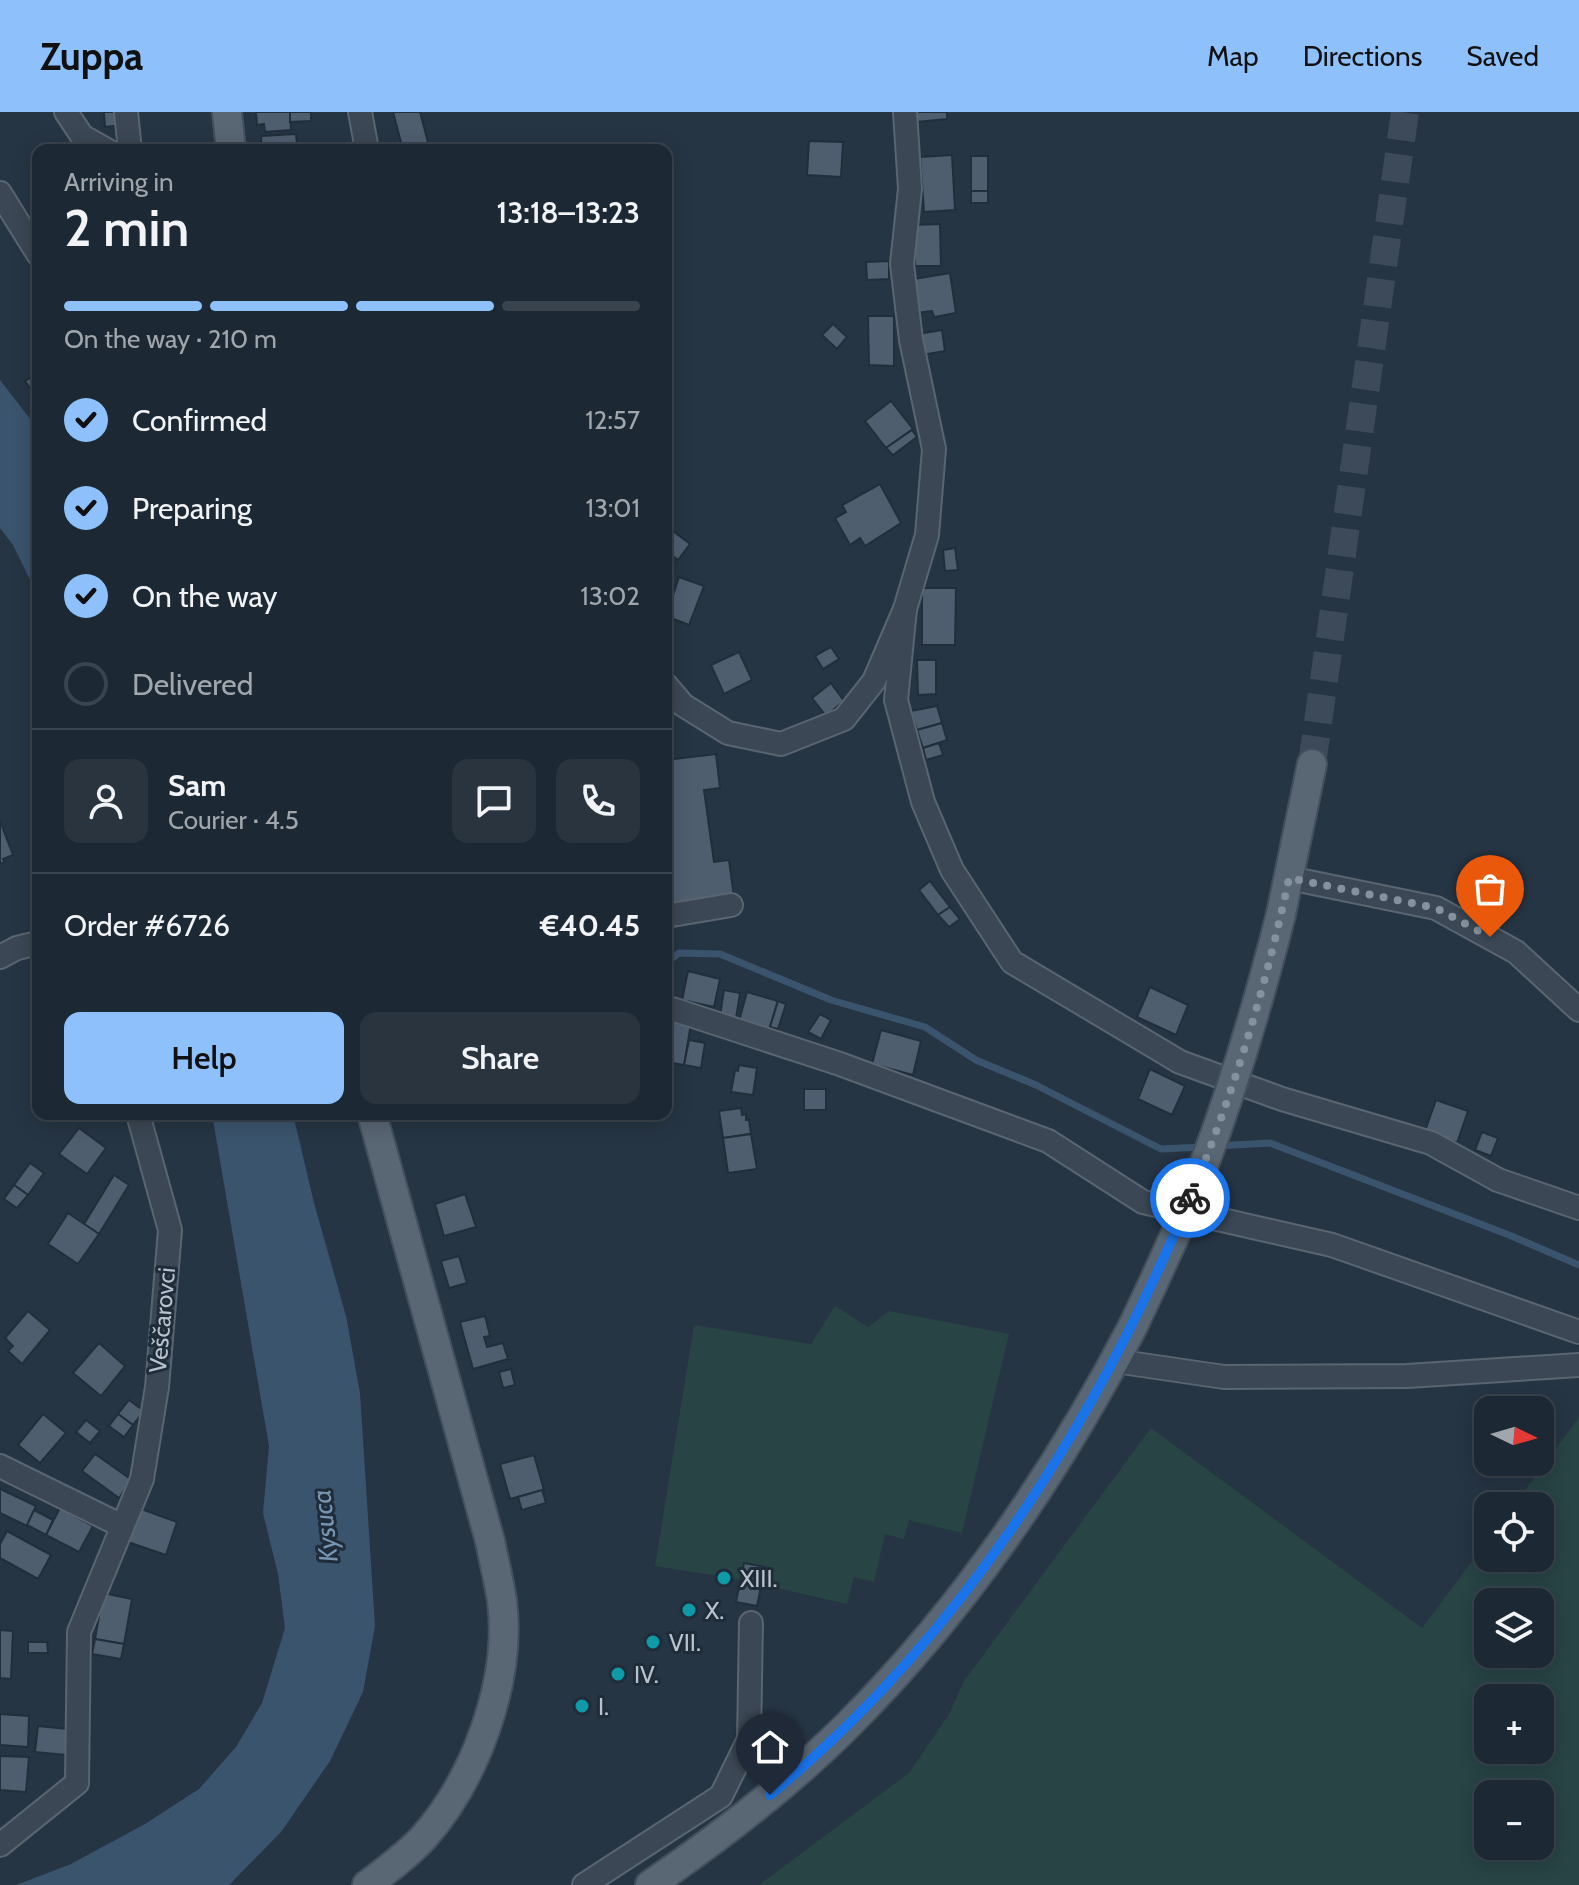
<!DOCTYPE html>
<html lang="en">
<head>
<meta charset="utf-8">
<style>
  body { margin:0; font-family:Cabin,sans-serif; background:#29343f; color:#f1f3f6; height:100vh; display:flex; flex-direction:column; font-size:30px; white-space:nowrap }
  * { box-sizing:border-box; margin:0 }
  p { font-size:26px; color:#a0a6ac }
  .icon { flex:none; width:44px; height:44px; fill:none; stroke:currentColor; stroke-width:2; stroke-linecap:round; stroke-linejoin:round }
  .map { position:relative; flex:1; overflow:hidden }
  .sheet { position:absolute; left:32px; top:32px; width:640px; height:976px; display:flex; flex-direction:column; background:#1c2833; border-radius:16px; box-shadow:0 4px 20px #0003,0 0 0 2px #3a444e }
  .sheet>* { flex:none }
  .needle { width:52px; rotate:95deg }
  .tools { position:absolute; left:1474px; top:1284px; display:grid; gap:16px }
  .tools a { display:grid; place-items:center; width:80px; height:80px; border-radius:16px; background:#1c2833; box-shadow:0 4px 20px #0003,0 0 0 2px #3a444e; font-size:40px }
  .pin { position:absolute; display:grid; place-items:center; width:68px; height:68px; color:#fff; margin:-82px -34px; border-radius:50% 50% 50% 0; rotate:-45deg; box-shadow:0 0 8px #0007 }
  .pin .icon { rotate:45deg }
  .courier { position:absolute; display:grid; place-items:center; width:80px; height:80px; margin:-40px; border:6px solid #1a73e8; border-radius:50%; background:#fff; color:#222; box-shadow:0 2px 10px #0007 }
  .summary em { font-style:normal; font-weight:600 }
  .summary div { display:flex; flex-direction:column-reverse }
  .summary { display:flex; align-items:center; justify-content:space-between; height:136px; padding:0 32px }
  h1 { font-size:52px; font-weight:600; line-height:60px }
  .bar { display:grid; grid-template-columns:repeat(4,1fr); gap:12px 8px; align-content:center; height:96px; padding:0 32px }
  .bar i { height:10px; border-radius:6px; background:#3a444e }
  .bar .active { background:#8ec0fc }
  .bar p { grid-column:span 4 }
  .line { display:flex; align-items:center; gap:20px; padding:0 32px; border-top:2px solid #3a444e }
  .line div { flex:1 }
  .round { display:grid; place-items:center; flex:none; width:84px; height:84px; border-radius:16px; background:#29343f }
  ol { padding:0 32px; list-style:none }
  li { display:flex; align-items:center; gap:24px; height:88px }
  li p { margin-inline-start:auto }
  li .icon { padding:8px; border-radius:50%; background:#8ec0fc; color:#111; stroke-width:4 }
  li:last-child { color:#a0a6ac }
  li i { width:44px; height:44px; border:4px solid #3a444e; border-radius:50% }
  .action { display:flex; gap:16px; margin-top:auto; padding:16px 32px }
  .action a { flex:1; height:92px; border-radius:16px; background:#8ec0fc; color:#111; font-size:32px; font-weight:600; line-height:92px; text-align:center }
  .action a+a { background:#29343f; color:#f1f3f6 }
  header { display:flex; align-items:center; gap:48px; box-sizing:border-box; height:112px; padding:0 40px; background:#8ec0fc; color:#111 }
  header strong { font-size:38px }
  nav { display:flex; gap:44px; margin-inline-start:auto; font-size:28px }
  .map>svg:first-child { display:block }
  .green { fill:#284445; fill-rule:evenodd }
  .water { fill:#3b546d }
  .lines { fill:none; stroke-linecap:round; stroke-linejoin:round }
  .stream { stroke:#3b546d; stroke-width:7 }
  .building { fill:#4f5e6f; stroke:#212e3b; stroke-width:2 }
  .major-tunnel { stroke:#3c4a59; stroke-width:28; stroke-dasharray:28 14; stroke-linecap:butt }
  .minor-casing { stroke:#596571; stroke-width:26 }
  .major-casing { stroke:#44505d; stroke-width:32 }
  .minor { stroke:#3b4754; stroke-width:22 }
  .major { stroke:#596673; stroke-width:28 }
  .major-bridge-casing { stroke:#44505d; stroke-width:32; stroke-linecap:butt }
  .major-bridge { stroke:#596673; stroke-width:28 }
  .done { stroke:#85919d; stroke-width:8; stroke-dasharray:0 14.4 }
  .route { stroke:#1a73e8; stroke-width:10 }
  .culture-dot { fill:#0f9aa8; stroke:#1f2c39; stroke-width:3 }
  .labels { text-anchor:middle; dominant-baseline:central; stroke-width:6; stroke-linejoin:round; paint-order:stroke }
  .street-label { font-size:24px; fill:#b8c2cd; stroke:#1f2c39 }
  .poi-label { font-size:24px; fill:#b8c2cd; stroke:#1f2c39; text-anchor:start }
  .water-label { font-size:26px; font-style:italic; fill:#7794b1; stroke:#1f2c39 }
</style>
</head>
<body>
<header>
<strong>Zuppa</strong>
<nav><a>Map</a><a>Directions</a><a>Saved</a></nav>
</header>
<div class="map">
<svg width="1579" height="1773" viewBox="0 0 1579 1773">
  <rect width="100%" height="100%" fill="#263544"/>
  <g class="green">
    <path d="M835 1194 868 1215 889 1199 1009 1222 962 1421 909 1408 904 1427 885 1422 874 1470 854 1465 847 1492 743 1468 655 1454 694 1213 811 1232Z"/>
    <path d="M1579 1305V1773H759L909 1661 949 1602 964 1569 1151 1316 1422 1516 1488 1428V1446H1540V1394H1513ZM1488 1490H1540V1542H1488ZM1488 1586H1540V1638H1488ZM1488 1682H1540V1734H1488Z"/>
  </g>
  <g class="water">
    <path d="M0 268 38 317V484L13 433 0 416Z"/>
    <path d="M212 1002H293L314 1091 346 1204 360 1281 375 1514 363 1580 330 1649 281 1720 229 1773H16L69 1753 145 1712 199 1677 236 1635 262 1591 285 1516 278 1462 263 1401 269 1334Z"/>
  </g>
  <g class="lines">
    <g class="stream">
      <path d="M666 851 679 841 720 842 831 888 925 915 976 948 1036 973 1161 1037 1204 1035"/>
      <path d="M1216 1034 1270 1031 1509 1123 1579 1153"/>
    </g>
  </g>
  <g class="building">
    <path d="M104 0H135L137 11 105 15Z"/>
    <path d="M256 0H290L291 18 265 20 264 12 257 13Z"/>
    <path d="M290 0H311V9L290 10Z"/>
    <path d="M393 0H420L430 38H403Z"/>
    <path d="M915 0H947V7L916 10Z"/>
    <path d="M296 22 297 32 292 33V38H262L261 24Z"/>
    <path d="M809 29 843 30 841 65 807 63Z"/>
    <path d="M952 43 955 98 924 100 920 45Z"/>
    <rect x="971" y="44" width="17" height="35"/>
    <rect x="971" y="79" width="17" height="12"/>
    <path d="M940 112 941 154H915L912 113Z"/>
    <path d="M889 149V167L867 168 866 150Z"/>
    <path d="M950 161 956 201 934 205 932 199 915 201 908 168Z"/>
    <path d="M868 204H894V254L869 253Z"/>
    <path d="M833 212 847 225 837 237 822 223Z"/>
    <path d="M942 218 945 239 922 243 918 222Z"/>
    <path d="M37 262 38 263V288L25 269Z"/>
    <path d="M891 289 913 317 886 336 865 309Z"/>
    <path d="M912 318 917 325 893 343 886 336Z"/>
    <path d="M880 372 901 411 865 434 860 426 850 433 835 406 846 400 842 393Z"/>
    <path d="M669 416 690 432 678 448 666 439V419Z"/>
    <path d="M955 436 958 458 945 459 943 438Z"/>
    <path d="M679 465 704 474 689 513 666 504Z"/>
    <path d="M922 476H956L955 533H922Z"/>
    <path d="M831 535 839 547 823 557 815 544Z"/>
    <path d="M739 540 752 568 724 582 711 553Z"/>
    <path d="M917 548H936V582L918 583Z"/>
    <path d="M831 571 844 589 826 604 812 586Z"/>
    <path d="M937 594 942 611 917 618 911 599Z"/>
    <path d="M942 611 947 628 923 636 917 618Z"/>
    <path d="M939 631 943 643 926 648 923 636Z"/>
    <path d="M716 642 720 676 704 678 714 750 729 748 734 785 669 793 666 775V648Z"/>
    <path d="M0 709 13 743 3 747 5 750 0 752Z"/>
    <path d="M930 769 950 795 938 803 919 778Z"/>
    <path d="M950 795 960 807 949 815 938 803Z"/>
    <path d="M688 859 720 867 714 895 682 888Z"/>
    <path d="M1150 875 1188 893 1176 923 1137 905Z"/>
    <path d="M724 878 740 881 736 907 720 904Z"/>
    <path d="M747 880 778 889 769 918 739 909Z"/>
    <path d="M778 889 786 892 778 917 770 915Z"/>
    <path d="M820 902 831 908 821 927 808 920Z"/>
    <path d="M666 908 691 912 684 953 666 950Z"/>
    <path d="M881 918 921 929 913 963 872 952Z"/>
    <path d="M689 928 705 931 701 956 684 953Z"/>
    <path d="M739 953 757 956 753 983 731 980 735 958 738 959Z"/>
    <path d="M1150 957 1185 974 1172 1003 1138 987Z"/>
    <rect x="804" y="977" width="22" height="21"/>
    <path d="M1436 988 1468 999 1457 1031 1425 1019Z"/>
    <path d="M741 996 742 1003 746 1002V1008H749L751 1022 723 1026 719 999Z"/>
    <path d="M79 1016 106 1036 87 1062 59 1042Z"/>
    <path d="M1482 1020 1498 1026 1491 1044 1475 1038Z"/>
    <path d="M751 1022 757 1057 728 1061 723 1026Z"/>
    <path d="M30 1051 44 1061 28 1083 14 1073Z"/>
    <path d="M114 1063 129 1073 99 1122 84 1112Z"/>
    <path d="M14 1073 28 1083 17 1096 4 1087Z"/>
    <path d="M465 1082 476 1115 444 1124 435 1092Z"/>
    <path d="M68 1101 99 1122 78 1152 48 1132Z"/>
    <path d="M459 1144 467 1171 449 1176 441 1149Z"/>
    <path d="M28 1199 50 1218 22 1252 8 1239 13 1234 5 1226Z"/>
    <path d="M485 1204 490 1224 484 1225 487 1235 503 1231 508 1247 473 1257 460 1210Z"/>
    <path d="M99 1231 125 1254 101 1284 73 1261Z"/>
    <path d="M511 1257 515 1273 503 1276 499 1260Z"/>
    <path d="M129 1288 144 1299 133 1313 118 1302Z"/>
    <path d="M43 1302 66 1321 40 1351 18 1333Z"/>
    <path d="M118 1302 133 1313 124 1325 109 1314Z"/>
    <path d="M86 1308 100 1319 90 1331 76 1320Z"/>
    <path d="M95 1342 132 1368 119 1386 82 1359Z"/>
    <path d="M534 1343 544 1378 510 1387 500 1352Z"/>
    <path d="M0 1377 36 1394 27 1414 0 1401Z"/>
    <path d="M542 1378 546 1391 522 1398 518 1385Z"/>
    <path d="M136 1395 177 1410 166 1443 125 1429Z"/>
    <path d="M60 1396 93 1414 79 1440 46 1423Z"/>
    <path d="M34 1398 53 1408 46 1423 27 1413Z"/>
    <path d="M7 1419 51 1443 38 1467 0 1446V1432Z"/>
    <path d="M744 1451 765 1455 757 1494 736 1490Z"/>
    <path d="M103 1481 132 1487 124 1532 95 1527Z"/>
    <path d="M0 1518 13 1519 11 1567 0 1566Z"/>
    <path d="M95 1527 124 1532 121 1547 92 1542Z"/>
    <path d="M28 1530H47L48 1541H28Z"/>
    <path d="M0 1602 29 1604 28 1635 0 1633Z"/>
    <path d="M38 1614 68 1617 66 1643 35 1640Z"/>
    <path d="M0 1644 29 1645 26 1680 0 1678Z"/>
  </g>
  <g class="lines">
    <path class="major-tunnel" d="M1312 652 1405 0"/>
    <defs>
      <g id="minor">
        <path d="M66 0 82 24 107 38"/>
        <path d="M126 0 130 38"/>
        <path d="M360 0 367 38"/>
        <path d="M0 81 38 142"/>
        <path d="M905 497 896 588 923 690 952 758 1012 850 1180 950 1282 987 1431 1031 1498 1068 1579 1096"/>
        <path d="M666 573 683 593 728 621 781 632 844 607 874 569 905 497 927 423 934 337 911 228 902 152 910 77 905 0"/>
        <path d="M1289 766 1436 796 1516 840 1579 898"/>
        <path d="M666 804 731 793"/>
        <path d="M0 845 17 836 38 831"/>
        <path d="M666 895 840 952 1048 1029 1143 1090 1332 1133 1579 1220"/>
        <path d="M1115 1249 1224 1265 1407 1264 1579 1253"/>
        <path d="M0 1354 122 1414"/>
        <path d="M0 1733 77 1671 79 1520 142 1367 157 1275 170 1118 138 1002"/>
        <path d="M584 1773 721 1684 749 1627 751 1511"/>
      </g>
      <g id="major">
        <path d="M227 0 231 38"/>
        <path d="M1281 802 1312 652"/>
        <path d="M367 1773C387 1758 406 1744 423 1726 476 1667 512 1567 502 1489 499 1469 494 1449 490 1429L372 1002"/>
        <path d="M650 1773C720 1725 788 1673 848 1613 964 1497 1057 1360 1133 1214"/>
      </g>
    </defs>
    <use href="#minor" class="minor-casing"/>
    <use href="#major" class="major-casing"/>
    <use href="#minor" class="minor"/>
    <use href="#major" class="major"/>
    <defs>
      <path id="major-bridge" d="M1133 1214C1157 1163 1182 1111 1202 1058 1234 974 1259 889 1281 802"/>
    </defs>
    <use href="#major-bridge" class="major-bridge-casing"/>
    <use href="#major-bridge" class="major-bridge"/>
  </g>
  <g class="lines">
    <path class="done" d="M1190 1086C1233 983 1266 875 1289 766L1436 796 1490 825"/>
    <path class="route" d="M770 1683C960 1527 1096 1311 1190 1086"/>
  </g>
  <g class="culture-dot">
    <circle cx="724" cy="1466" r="8"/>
    <circle cx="689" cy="1498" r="8"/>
    <circle cx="653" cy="1530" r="8"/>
    <circle cx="618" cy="1562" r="8"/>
    <circle cx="582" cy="1594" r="8"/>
  </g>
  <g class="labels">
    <g class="street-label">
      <text transform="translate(162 1208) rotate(-85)">Veščarovci</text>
    </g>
    <g class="poi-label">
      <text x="740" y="1466">XIII.</text>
      <text x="705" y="1498">X.</text>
      <text x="669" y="1530">VII.</text>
      <text x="634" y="1562">IV.</text>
      <text x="598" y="1594">I.</text>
    </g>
    <g class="water-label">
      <text transform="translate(325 1414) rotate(-96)">Kysuca</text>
    </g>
  </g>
</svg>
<div class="tools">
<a><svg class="needle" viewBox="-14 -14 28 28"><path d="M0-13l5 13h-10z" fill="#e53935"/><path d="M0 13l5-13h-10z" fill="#a0a6ac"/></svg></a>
<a><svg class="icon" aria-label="locate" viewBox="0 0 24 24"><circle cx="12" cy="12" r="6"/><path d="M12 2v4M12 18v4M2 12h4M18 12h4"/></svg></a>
<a><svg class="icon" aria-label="layers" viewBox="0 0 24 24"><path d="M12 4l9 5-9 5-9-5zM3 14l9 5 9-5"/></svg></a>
<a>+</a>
<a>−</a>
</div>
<div class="pin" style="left:1490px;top:825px;background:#ea580c"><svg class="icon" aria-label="bag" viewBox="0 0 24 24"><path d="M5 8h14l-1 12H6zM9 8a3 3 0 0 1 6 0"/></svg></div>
<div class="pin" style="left:770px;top:1683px;background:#1f2937"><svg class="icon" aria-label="home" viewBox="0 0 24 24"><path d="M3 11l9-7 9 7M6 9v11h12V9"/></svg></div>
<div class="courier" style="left:1190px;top:1086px"><svg class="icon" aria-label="bike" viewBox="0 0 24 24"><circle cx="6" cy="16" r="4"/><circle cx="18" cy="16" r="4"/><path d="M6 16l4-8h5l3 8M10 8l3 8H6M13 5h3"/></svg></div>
<section class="sheet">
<div class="summary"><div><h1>2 min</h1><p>Arriving in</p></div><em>13:18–13:23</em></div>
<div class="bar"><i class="active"></i><i class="active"></i><i class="active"></i><i></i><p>On the way · 210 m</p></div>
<ol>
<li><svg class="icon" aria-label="check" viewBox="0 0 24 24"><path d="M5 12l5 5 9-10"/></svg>Confirmed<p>12:57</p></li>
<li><svg class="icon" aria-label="check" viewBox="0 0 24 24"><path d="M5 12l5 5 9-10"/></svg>Preparing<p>13:01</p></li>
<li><svg class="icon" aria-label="check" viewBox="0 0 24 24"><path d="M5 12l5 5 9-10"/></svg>On the way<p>13:02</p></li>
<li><i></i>Delivered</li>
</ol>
<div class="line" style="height:144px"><a class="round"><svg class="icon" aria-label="person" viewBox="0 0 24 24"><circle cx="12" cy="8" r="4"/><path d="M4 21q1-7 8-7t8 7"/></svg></a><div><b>Sam</b><p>Courier · 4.5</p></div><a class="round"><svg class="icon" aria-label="chat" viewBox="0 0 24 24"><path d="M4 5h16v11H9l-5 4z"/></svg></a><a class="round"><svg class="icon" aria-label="phone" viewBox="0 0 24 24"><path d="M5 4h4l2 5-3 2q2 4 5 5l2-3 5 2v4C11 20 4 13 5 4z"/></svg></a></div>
<div class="line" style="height:104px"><div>Order #6726</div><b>€40.45</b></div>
<div class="action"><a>Help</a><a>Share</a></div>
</section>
</div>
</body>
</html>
